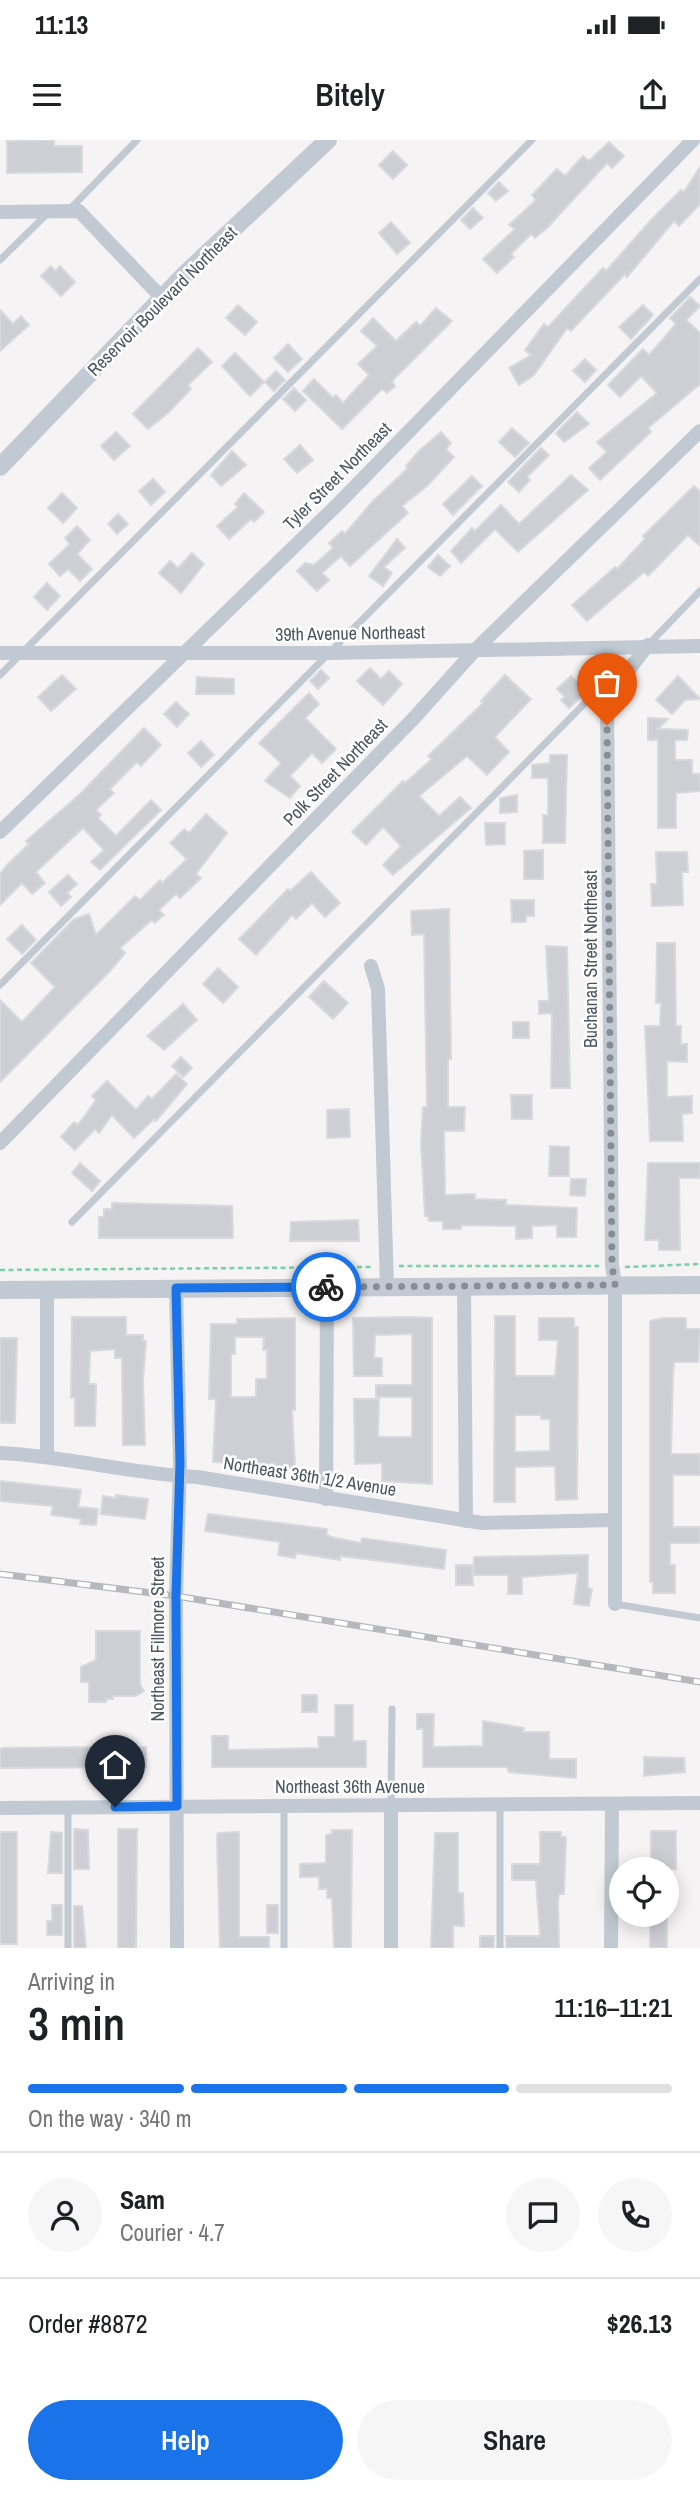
<!DOCTYPE html>
<html lang="en">
<head>
<meta charset="utf-8">
<style>
  body { margin:0; font-family:"Archivo Narrow",sans-serif; background:#f6f6f6; color:#202124; height:100vh; display:flex; flex-direction:column; font-size:26px; white-space:nowrap }
  * { box-sizing:border-box; margin:0 }
  p { font-size:23px; color:#757577 }
  .icon { flex:none; width:38px; height:38px; fill:none; stroke:currentColor; stroke-width:2; stroke-linecap:round; stroke-linejoin:round }
  .map { position:relative; height:1808px; overflow:hidden }
  .panel { display:flex; flex-direction:column; background:#fff; flex:1 }
  .panel>* { flex:none }
  .tools { position:absolute; left:609px; top:1717px; display:grid; gap:14px }
  .tools a { display:grid; place-items:center; width:70px; height:70px; border-radius:50%; background:#fff; box-shadow:0 4px 18px #0003; font-size:35px }
  .pin { position:absolute; display:grid; place-items:center; width:60px; height:60px; color:#fff; margin:-72px -30px; border-radius:50% 50% 50% 0; rotate:-45deg; box-shadow:0 0 7px #0007 }
  .pin .icon { rotate:45deg }
  .courier { position:absolute; display:grid; place-items:center; width:70px; height:70px; margin:-35px; border:5px solid #1a73e8; border-radius:50%; background:#fff; color:#222; box-shadow:0 2px 9px #0007 }
  .headline em { font-style:normal; font-weight:600 }
  .headline div { display:flex; flex-direction:column-reverse }
  .headline { display:flex; align-items:center; justify-content:space-between; height:119px; padding:0 28px }
  h1 { font-size:46px; font-weight:600; line-height:52px }
  .bar { display:grid; grid-template-columns:repeat(4,1fr); gap:10px 7px; align-content:center; height:84px; padding:0 28px }
  .bar i { height:9px; border-radius:5px; background:#e0e0e0 }
  .bar .current { background:#1a73e8 }
  .bar p { grid-column:span 4 }
  .line { display:flex; align-items:center; gap:18px; padding:0 28px; border-top:2px solid #e0e0e0 }
  .line div { flex:1 }
  .round { display:grid; place-items:center; flex:none; width:74px; height:74px; border-radius:37px; background:#f6f6f6 }
  .button { display:flex; gap:14px; margin-top:auto; padding:14px 28px }
  .button a { flex:1; height:80px; border-radius:42px; background:#1a73e8; color:#fff; font-size:28px; font-weight:600; line-height:80px; text-align:center }
  .button a+a { background:#f6f6f6; color:#202124 }
  .status { display:flex; justify-content:space-between; align-items:center; height:49px; padding:0 35px; background:#fff; direction:ltr }
  .status svg { height:19px; fill:currentColor }
  header { display:flex; justify-content:space-between; align-items:center; height:91px; padding:0 28px; background:#fff; font-size:32px; font-weight:600 }
  .map>svg:first-child { display:block }
  .building { fill:#cdcfd5; stroke:#d7d9de; stroke-width:2; fill-rule:evenodd }
  .lines { fill:none; stroke-linecap:round; stroke-linejoin:round }
  .path { stroke:#7ad0a6; stroke-width:2.5; stroke-dasharray:5 3.5; stroke-linecap:butt }
  .service { stroke:#c1cad2; stroke-width:7 }
  .minor { stroke:#c1cad2; stroke-width:14 }
  .tertiary { stroke:#c1cad2; stroke-width:18 }
  .rail-casing { stroke:#b5b8bd; stroke-width:7 }
  .rail { stroke:#fff; stroke-width:4.5; stroke-dasharray:13; stroke-linecap:butt }
  .done { stroke:#868d94; stroke-width:7; stroke-dasharray:0 12.6 }
  .route { stroke:#1a73e8; stroke-width:9 }
  .labels { text-anchor:middle; dominant-baseline:central; stroke-width:5; stroke-linejoin:round; paint-order:stroke }
  .street-label { font-size:18px; fill:#4a5661; stroke:#fff }
</style>
</head>
<body>
<div class="status"><b>11:13</b><svg viewBox="0 0 49 12"><path d="M0 12V9h3v3zM5 12V6h3v6zM10 12V3h3v9zM15 12V0h3v12zM26 1h20v11H26zM47 4h2v5h-2z"/></svg></div>
<header><svg class="icon" aria-label="menu" viewBox="0 0 24 24"><path d="M4 6h16M4 12h16M4 18h16"/></svg>Bitely<svg class="icon" aria-label="share" viewBox="0 0 24 24"><path d="M12 15V3M7 8l5-5 5 5M5 13v7h14v-7"/></svg></header>
<div class="map">
<svg width="700" height="1808" viewBox="0 0 700 1808">
  <rect width="100%" height="100%" fill="#f5f3f3"/>
  <g class="building">
    <path d="M54 0V6H82V32L7 33V1Z"/>
    <path d="M609 2 624 16 612 28 607 23 547 88 535 98 531 94 511 114 514 117 497 133 483 119 515 89 509 85 536 60 532 55 557 29 565 36 583 16 589 21Z"/>
    <path d="M393 11 407 25 393 39 379 25Z"/>
    <path d="M700 27V64L679 86 674 81 627 137 625 134 571 191 567 188 534 235 519 245 509 228 531 215 525 210 544 184 548 187 603 128 606 131 651 80 681 50 684 52Z"/>
    <path d="M499 42 508 51 496 61 488 53Z"/>
    <path d="M473 68 483 78 470 89 461 80Z"/>
    <path d="M391 82 410 103 397 114 379 93Z"/>
    <path d="M51 126 55 131 60 126 75 142 61 156 41 136Z"/>
    <path d="M690 157 700 166 686 180 700 193V244L648 288 651 292 600 340 589 328 607 312 597 302 657 253 641 236 620 257 608 245 643 209 649 215 676 184 670 178Z"/>
    <path d="M238 165 257 182 245 195 226 178Z"/>
    <path d="M643 165 653 175 631 199 619 187Z"/>
    <path d="M436 168 452 181 396 237 392 242 395 246 387 253 382 249 342 289 303 251 314 239 333 258 336 255 343 263 369 235 358 224 377 206 361 191 373 178 396 201 416 182 420 186Z"/>
    <path d="M0 170 13 184 21 176 29 185 0 211Z"/>
    <path d="M288 204 302 219 288 232 274 218Z"/>
    <path d="M198 208 212 222 188 245 191 249 168 273 148 289 133 274Z"/>
    <path d="M235 213 264 242 250 256 222 226Z"/>
    <path d="M585 219 596 230 585 242 573 231Z"/>
    <path d="M276 231 285 240 274 251 265 242Z"/>
    <path d="M294 248 306 260 295 271 283 259Z"/>
    <path d="M577 272 589 284 564 302 556 293Z"/>
    <path d="M512 288 529 303 515 317 499 302Z"/>
    <path d="M116 292 130 306 114 320 101 306Z"/>
    <path d="M441 292 451 303 446 309 454 317 427 346 402 366 408 373 350 426 341 416 322 433 329 440 317 451 297 431 305 423 314 425 333 408 329 403 342 391 345 394 372 362 408 328 406 326 419 311Z"/>
    <path d="M300 305 313 320 297 333 284 319Z"/>
    <path d="M541 308 549 315 527 337 530 340 519 352 508 342Z"/>
    <path d="M232 311 246 325 221 346 211 335Z"/>
    <path d="M571 335 588 350 518 412 495 389 461 423 451 411 472 388 475 391 501 365 519 384Z"/>
    <path d="M472 336 482 346 453 375 443 364Z"/>
    <path d="M153 339 165 352 151 365 139 351Z"/>
    <path d="M694 346 700 352V406L688 395 648 436 644 432 587 481 572 465 615 427 617 429 645 399 643 396Z"/>
    <path d="M62 353 77 368 63 383 48 368Z"/>
    <path d="M244 353 264 372 254 382 251 379 229 399 217 386 238 367 235 364Z"/>
    <path d="M118 374 128 384 117 394 108 384Z"/>
    <path d="M77 386 90 400 77 414 92 429 80 441 68 429 60 436 49 424 70 404 65 398Z"/>
    <path d="M397 399 405 408 384 427 392 433 383 446 369 436Z"/>
    <path d="M192 413 204 424 181 453 159 433 170 421 178 428Z"/>
    <path d="M438 415 450 426 440 436 428 427Z"/>
    <path d="M47 443 60 456 47 470 34 457Z"/>
    <path d="M370 528 381 539 389 531 402 544 383 565 357 541Z"/>
    <path d="M321 530 329 538 318 549 310 541Z"/>
    <path d="M62 535 76 549 51 571 38 557Z"/>
    <path d="M505 535 531 559 495 597 509 612 487 635 467 616 419 656 439 676 460 657 471 668 393 735 383 725 401 706 383 687 366 705 352 692 403 641 405 643 432 619 428 616 483 563 481 561Z"/>
    <path d="M571 536 586 552 569 568 561 560 565 557 557 549Z"/>
    <path d="M678 536 700 559 685 560 672 574 656 560Z"/>
    <path d="M197 537 234 539V554H196Z"/>
    <path d="M309 553 319 564 305 578 336 609 322 623 312 613 290 636 300 646 290 658 265 641 281 623 259 603Z"/>
    <path d="M176 562 189 574 177 587 164 574Z"/>
    <path d="M648 578 668 579 658 589 688 590 687 600H675V620H692V634H700V651L676 653V688H658V600H648Z"/>
    <path d="M144 588 161 605 141 626 137 622 110 649 114 653 96 670 101 675 98 678 116 696 151 660 161 670 100 730 91 722 104 710 83 688 36 732 45 743 32 754 22 743 0 765V734L6 726 29 704 26 701 80 654Z"/>
    <path d="M201 601 214 615 201 627 188 613Z"/>
    <path d="M550 615H567L565 703H543V675H548V638H532V625L550 623Z"/>
    <path d="M517 655V672L500 673V658Z"/>
    <path d="M206 674 227 693 196 734 201 738 180 758 176 754 159 770 164 775 155 783 152 780 120 808 125 813 110 831 0 942V860L22 882 55 847 31 823 74 779 89 774 96 795 135 756 140 760 160 740 162 743 187 719 170 703 184 689 189 693Z"/>
    <path d="M485 683H505V704L486 705Z"/>
    <path d="M543 710V739H524V711Z"/>
    <path d="M656 712H687L688 732H682L683 765 652 766 651 744H657Z"/>
    <path d="M311 732 340 763 325 777 312 763 296 779 292 775 256 815 239 799 288 749 290 751Z"/>
    <path d="M68 735 77 744 67 753 71 757 61 766 49 752Z"/>
    <path d="M511 760H534V776H526V782H512Z"/>
    <path d="M449 769 451 919H448V967H465L464 991H444L445 1055 475 1054V1059L506 1060V1065L577 1068 576 1097H557V1085L532 1086V1098L516 1099V1086L461 1085V1089H443V1081H429L428 1076H425L421 1002 423 967H427L424 794 412 795 411 771Z"/>
    <path d="M22 785 36 800 22 814 7 799Z"/>
    <path d="M657 803H675L676 886H681V904H687V922L667 921V957L692 956V973L682 974 683 1001H650L645 886H660L661 863H656Z"/>
    <path d="M546 806 567 807 570 948H551L552 873 539 874V861H549Z"/>
    <path d="M218 828 238 847 223 863 203 844Z"/>
    <path d="M324 841 348 863 333 879 309 857Z"/>
    <path d="M183 864 197 880 164 910 147 896Z"/>
    <rect x="513" y="882" width="16" height="16"/>
    <path d="M181 917 192 928 183 937 172 926Z"/>
    <path d="M176 934 187 944 156 981 154 979 134 998 112 975 99 993 95 989 75 1010 61 997 74 982 78 985 96 960 92 956 107 941 136 970 148 956 152 959Z"/>
    <path d="M511 955H532V979H512Z"/>
    <path d="M349 969 350 997 327 998V970Z"/>
    <path d="M550 1006 569 1007V1036H549Z"/>
    <path d="M80 1023 100 1041 92 1051 72 1033Z"/>
    <path d="M648 1023H700V1038H679L680 1110H659V1100H645Z"/>
    <path d="M571 1039H586L585 1056 570 1055Z"/>
    <path d="M112 1063 232 1066 233 1098H99V1077H104V1069H112Z"/>
    <path d="M358 1080 359 1101H290L291 1082Z"/>
    <path d="M495 1176H515V1236H555L558 1200H539V1178H574V1187H578L577 1359 556 1360 555 1326 515 1327V1362H494ZM515 1275H541V1279H550V1311L515 1312Z"/>
    <path d="M72 1177H126V1195H143V1201H146L143 1240 145 1305H123L122 1218H115V1209L90 1211 89 1244H96V1252L95 1286H75V1258H71Z"/>
    <path d="M410 1177 432 1178V1344L382 1341V1323L355 1324 354 1259H379L378 1297H412V1257H376V1245H412V1194L375 1195 374 1218H382V1236H354L353 1178Z"/>
    <path d="M295 1178V1270H292L295 1328H276V1324L213 1322 216 1259H209L211 1184H237V1179ZM235 1197H264L263 1210H267V1239H256V1257H231V1214H235Z"/>
    <path d="M663 1178H686V1189H700L698 1222H674L673 1236 671 1314H700V1335H673V1387H700V1403H670V1425H675V1453H653V1442H650V1181Z"/>
    <path d="M0 1198H17L15 1283H0Z"/>
    <path d="M0 1341 81 1350 78 1367 98 1369 96 1385 80 1384 81 1379 51 1375 53 1366 0 1361Z"/>
    <path d="M116 1355 148 1359 145 1379 101 1374 103 1356 116 1358Z"/>
    <path d="M208 1374 327 1389 326 1395 335 1398 361 1403 362 1398 446 1410 444 1429 340 1416V1420L296 1413 295 1418 278 1415 280 1402 205 1391Z"/>
    <path d="M588 1415V1448L592 1449 589 1466 574 1464 578 1433 522 1437V1454H508V1435H474V1417Z"/>
    <path d="M456 1425H472L473 1445H456Z"/>
    <path d="M96 1491H140V1545L144 1551 136 1556H113V1559H106V1562H89V1542H81V1527L96 1520Z"/>
    <rect x="302" y="1555" width="15" height="17"/>
    <path d="M335 1565H353V1601H366V1627H212V1596H228V1610L319 1608 318 1597H335Z"/>
    <path d="M417 1574H434L433 1607 483 1606V1581L524 1588 523 1592H549V1619H576V1638L517 1633 509 1632 507 1627H423V1589H417Z"/>
    <path d="M95 1607 96 1611 146 1607V1627L0 1628V1609L3 1608Z"/>
    <path d="M644 1617 684 1618 685 1632 644 1636Z"/>
    <path d="M74 1689 88 1690 89 1729H74Z"/>
    <path d="M118 1689H137L136 1808H118Z"/>
    <path d="M332 1690H352L351 1808H334L332 1758H327V1749H319V1737H300V1724L326 1723V1695L332 1694Z"/>
    <rect x="651" y="1691" width="25" height="38"/>
    <rect x="0" y="1692" width="17" height="112"/>
    <path d="M51 1692 62 1693V1733H48Z"/>
    <path d="M239 1692V1797H269V1808H220L217 1697 218 1693Z"/>
    <path d="M540 1692H561V1697H566L564 1754H559L558 1762 559 1808H506V1796H540L536 1740H512V1724H540Z"/>
    <path d="M435 1693H458V1753H463L464 1786H453V1808H431Z"/>
    <path d="M52 1765H62V1795H47V1781H52Z"/>
    <rect x="267" y="1765" width="11" height="28"/>
    <path d="M74 1766H82L86 1808H74Z"/>
    <rect x="650" y="1774" width="17" height="34"/>
    <rect x="480" y="1796" width="14" height="12"/>
  </g>
  <g class="lines">
    <g class="path">
      <path d="M399 1126H599"/>
      <path d="M625 1127 700 1124"/>
      <path d="M0 1130 371 1127"/>
    </g>
    <g class="service">
      <path d="M69 70 137 0"/>
      <path d="M0 120 49 72"/>
      <path d="M648 505 700 451"/>
      <path d="M0 535 532 0"/>
      <path d="M0 845 700 139"/>
      <path d="M72 1082 589 559 607 558"/>
      <path d="M615 1464 700 1478"/>
      <path d="M391 1663 392 1569"/>
      <path d="M284 1665V1808"/>
      <path d="M500 1665V1808"/>
      <path d="M68 1808V1668"/>
    </g>
    <g class="minor">
      <path d="M0 72 79 71 162 158"/>
      <path d="M0 513H330L700 506"/>
      <path d="M0 692 339 363 693 0"/>
      <path d="M371 826 378 849 387 1147"/>
      <path d="M0 1003 414 578 476 509 700 291"/>
      <path d="M464 1146 466 1381"/>
      <path d="M176 1148 180 1323 176 1456 177 1808"/>
      <path d="M0 1313C67 1316 131 1334 197 1337L482 1383 615 1380"/>
      <path d="M47 1316V1150"/>
      <path d="M326 1359 327 1147"/>
      <path d="M615 1464V1145L612 1125 607 558 648 505"/>
      <path d="M0 1668 700 1663"/>
      <path d="M391 1808V1664"/>
      <path d="M611 1808 612 1665"/>
    </g>
    <g class="tertiary">
      <path d="M0 327 185 134 328 0"/>
      <path d="M0 1150 700 1145"/>
    </g>
    <defs>
      <path id="rail" d="M0 1434 176 1456 700 1542"/>
    </defs>
    <use href="#rail" class="rail-casing"/>
    <use href="#rail" class="rail"/>
  </g>
  <g class="lines">
    <path class="done" d="M326 1147 615 1145 612 1125 607 585"/>
    <path class="route" d="M115 1667 177 1666 176 1456 180 1323 176 1148 326 1147"/>
  </g>
  <g class="labels">
    <g class="street-label">
      <text transform="translate(162 161) rotate(-45)">Reservoir Boulevard Northeast</text>
      <text transform="translate(337 336) rotate(-45)">Tyler Street Northeast</text>
      <text transform="translate(350 493) rotate(-1)">39th Avenue Northeast</text>
      <text transform="translate(335 632) rotate(-46)">Polk Street Northeast</text>
      <text transform="translate(590 819) rotate(-90)">Buchanan Street Northeast</text>
      <text transform="translate(310 1336) rotate(9)">Northeast 36th 1/2 Avenue</text>
      <text transform="translate(157 1499) rotate(-90)">Northeast Fillmore Street</text>
      <text x="350" y="1646">Northeast 36th Avenue</text>
    </g>
  </g>
</svg>
<div class="tools">
<a><svg class="icon" aria-label="locate" viewBox="0 0 24 24"><circle cx="12" cy="12" r="6"/><path d="M12 2v4M12 18v4M2 12h4M18 12h4"/></svg></a>
</div>
<div class="pin" style="left:607px;top:585px;background:#ea580c"><svg class="icon" aria-label="bag" viewBox="0 0 24 24"><path d="M5 8h14l-1 12H6zM9 8a3 3 0 0 1 6 0"/></svg></div>
<div class="pin" style="left:115px;top:1667px;background:#1f2937"><svg class="icon" aria-label="home" viewBox="0 0 24 24"><path d="M3 11l9-7 9 7M6 9v11h12V9"/></svg></div>
<div class="courier" style="left:326px;top:1147px"><svg class="icon" aria-label="bike" viewBox="0 0 24 24"><circle cx="6" cy="16" r="4"/><circle cx="18" cy="16" r="4"/><path d="M6 16l4-8h5l3 8M10 8l3 8H6M13 5h3"/></svg></div>
</div>
<section class="panel">
<div class="headline"><div><h1>3 min</h1><p>Arriving in</p></div><em>11:16–11:21</em></div>
<div class="bar"><i class="current"></i><i class="current"></i><i class="current"></i><i></i><p>On the way · 340 m</p></div>
<div class="line" style="height:126px"><a class="round"><svg class="icon" aria-label="person" viewBox="0 0 24 24"><circle cx="12" cy="8" r="4"/><path d="M4 21q1-7 8-7t8 7"/></svg></a><div><b>Sam</b><p>Courier · 4.7</p></div><a class="round"><svg class="icon" aria-label="chat" viewBox="0 0 24 24"><path d="M4 5h16v11H9l-5 4z"/></svg></a><a class="round"><svg class="icon" aria-label="phone" viewBox="0 0 24 24"><path d="M5 4h4l2 5-3 2q2 4 5 5l2-3 5 2v4C11 20 4 13 5 4z"/></svg></a></div>
<div class="line" style="height:91px"><div>Order #8872</div><b>$26.13</b></div>
<div class="button"><a>Help</a><a>Share</a></div>
</section>
</body>
</html>
